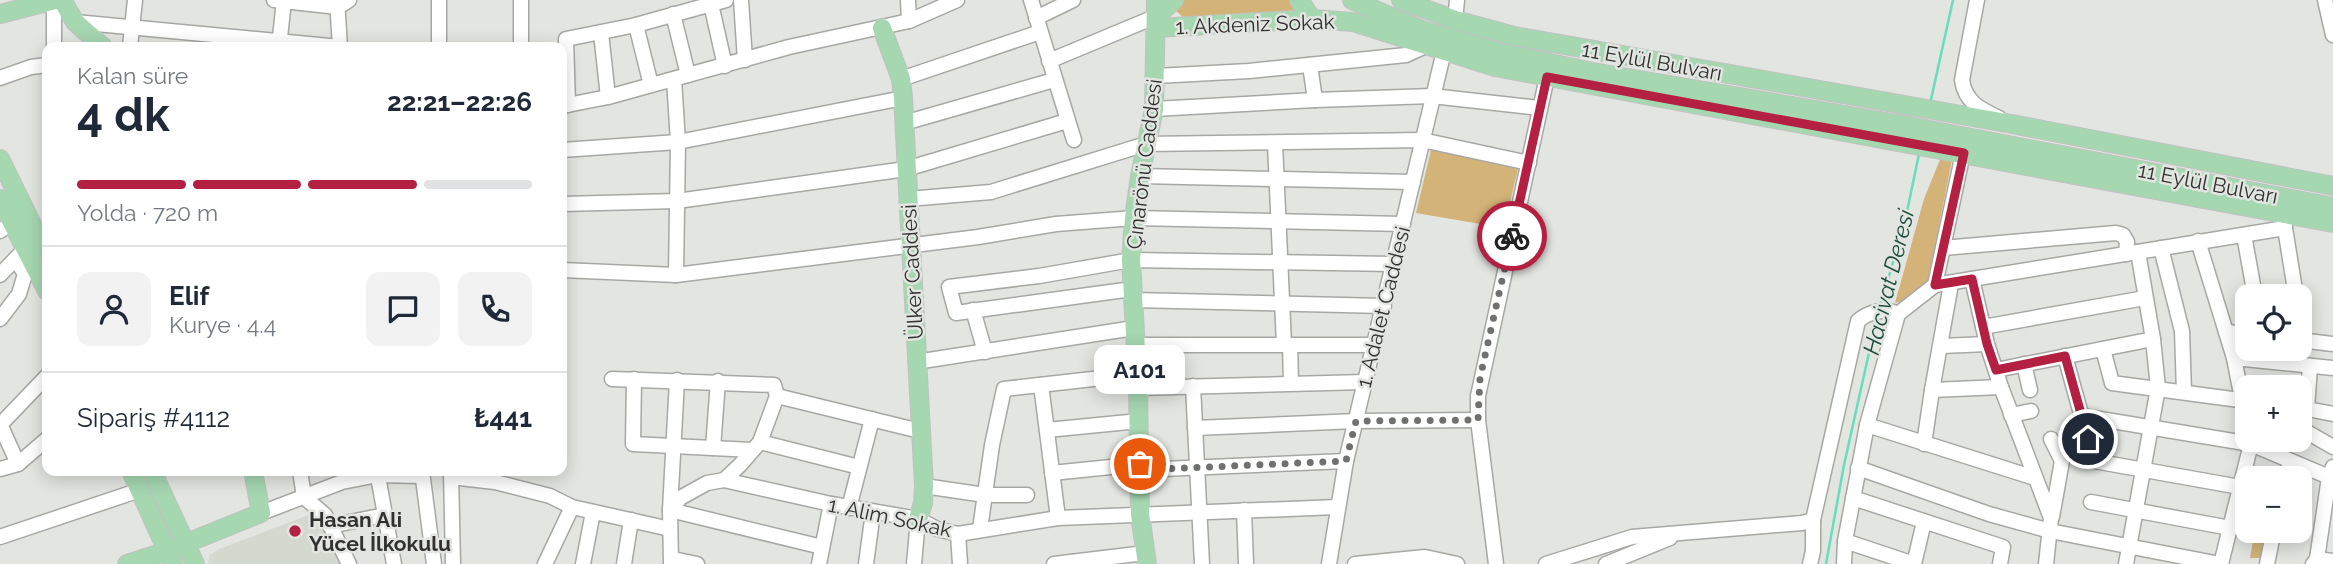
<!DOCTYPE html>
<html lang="tr">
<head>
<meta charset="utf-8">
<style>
  body { margin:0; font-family:Raleway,sans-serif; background:#f2f2f3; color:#1f2937; height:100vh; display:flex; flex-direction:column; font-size:26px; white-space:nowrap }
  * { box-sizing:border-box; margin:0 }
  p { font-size:23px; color:#747a83 }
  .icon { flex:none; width:38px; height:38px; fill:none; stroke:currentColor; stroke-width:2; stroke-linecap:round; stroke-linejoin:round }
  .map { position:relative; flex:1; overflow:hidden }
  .details { position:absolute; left:42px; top:42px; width:525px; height:434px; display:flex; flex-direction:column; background:#fff; border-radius:14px; box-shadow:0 4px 18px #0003 }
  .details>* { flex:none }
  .fabs { position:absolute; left:2235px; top:284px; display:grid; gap:14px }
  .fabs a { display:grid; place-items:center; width:77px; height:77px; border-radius:14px; background:#fff; box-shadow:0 4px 18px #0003; font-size:35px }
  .pin { position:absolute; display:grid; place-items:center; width:60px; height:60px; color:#fff; margin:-30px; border:4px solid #fff; border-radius:50%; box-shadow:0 2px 7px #0007 }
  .courier { position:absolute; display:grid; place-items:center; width:70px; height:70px; margin:-35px; border:5px solid #b32041; border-radius:50%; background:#fff; color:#222; box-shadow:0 2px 9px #0007 }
  .bubble { position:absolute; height:49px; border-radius:14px; background:#fff; box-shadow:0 4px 18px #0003; font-size:23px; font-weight:700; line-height:49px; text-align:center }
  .headline em { font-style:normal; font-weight:700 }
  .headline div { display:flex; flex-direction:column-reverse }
  .headline { display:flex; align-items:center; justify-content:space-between; height:119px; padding:0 35px }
  h1 { font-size:46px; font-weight:700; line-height:52px }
  .bar { display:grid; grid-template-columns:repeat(4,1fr); gap:10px 7px; align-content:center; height:84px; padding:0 35px }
  .bar i { height:9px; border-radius:5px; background:#e0e1e3 }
  .bar .on { background:#b32041 }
  .bar p { grid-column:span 4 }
  .line { display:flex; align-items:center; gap:18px; padding:0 35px; border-top:2px solid #e0e1e3 }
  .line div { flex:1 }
  .round { display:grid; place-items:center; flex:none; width:74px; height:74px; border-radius:14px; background:#f2f2f3 }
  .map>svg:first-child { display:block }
  .built { fill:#d4d9cf }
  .green { fill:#d3b378 }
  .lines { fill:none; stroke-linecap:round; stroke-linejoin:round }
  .stream { stroke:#69dcbc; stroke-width:2.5 }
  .minor-casing { stroke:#a6a8a4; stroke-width:17 }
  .major-casing { stroke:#c1c2c1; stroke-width:20 }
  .minor { stroke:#fff; stroke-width:14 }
  .major { stroke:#a5d7b1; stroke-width:18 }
  .done { stroke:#6f716e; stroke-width:7; stroke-dasharray:0 12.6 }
  .route { stroke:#b32041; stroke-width:9 }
  .poi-dot { fill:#b32041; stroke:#e3e5e1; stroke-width:2.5 }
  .labels { text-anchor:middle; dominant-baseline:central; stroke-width:5; stroke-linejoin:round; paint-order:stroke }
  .street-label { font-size:21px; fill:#313230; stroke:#e3e5e1 }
  .poi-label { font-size:21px; font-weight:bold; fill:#313230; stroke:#e3e5e1; text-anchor:start }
  .water-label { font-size:23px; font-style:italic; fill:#1a4c3e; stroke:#e3e5e1 }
</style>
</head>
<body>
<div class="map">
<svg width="2333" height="564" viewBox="0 0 2333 564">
  <rect width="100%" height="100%" fill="#e3e5e1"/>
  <path class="built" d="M314 513 342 564H208L210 555 219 549Z"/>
  <g class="green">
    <path d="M1180 0H1295L1302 11 1184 18 1176 11Z"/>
    <path d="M1431 150 1518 169 1504 228 1416 213Z"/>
    <path d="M1941 157 1952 160 1927 285 1904 301 1895 303 1924 199Z"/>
    <path d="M2255 530H2268L2263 558H2250Z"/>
  </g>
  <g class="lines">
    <g class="stream">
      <path d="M1930 104 1953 0"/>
      <path d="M1880 307 1905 221 1919 154"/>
      <path d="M1826 564 1844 465 1877 317"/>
    </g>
    <defs>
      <g id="minor">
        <path d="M274 0 338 7 349 0"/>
        <path d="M439 0V47"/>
        <path d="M521 0V47"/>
        <path d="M741 0 745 60"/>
        <path d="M908 0 909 21"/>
        <path d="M1031 0 1074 140"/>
        <path d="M1977 0 1962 80C1965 102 1980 109 1999 118"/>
        <path d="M2325 0 2333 35"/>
        <path d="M711 4 725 66"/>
        <path d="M673 14 688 75"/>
        <path d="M1036 18 1073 0"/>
        <path d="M1455 20 1457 0"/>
        <path d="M75 22 340 47 337 0"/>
        <path d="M636 25 651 85"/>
        <path d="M601 33 608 97"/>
        <path d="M54 47V1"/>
        <path d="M130 47 135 0"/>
        <path d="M279 47 284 0"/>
        <path d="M1049 61 1157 16"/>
        <path d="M1310 65 1315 100"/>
        <path d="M1156 76 1249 71 1406 55 1428 45"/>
        <path d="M0 78 31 67 47 65"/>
        <path d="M674 79 678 142 676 275"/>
        <path d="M901 79 1040 32"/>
        <path d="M568 105 566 39 636 25 726 0"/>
        <path d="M562 106 608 97 789 47 909 21 957 0"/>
        <path d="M1154 109 1315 100 1432 96 1539 108"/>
        <path d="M904 123 1054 80"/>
        <path d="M1275 143 1284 345"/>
        <path d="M562 150 678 142 903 98"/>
        <path d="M1140 176 1413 182"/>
        <path d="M908 199 991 192 1146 144 1422 140 1529 163"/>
        <path d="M562 204 677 201 906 169 1067 121"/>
        <path d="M2285 228 2296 296"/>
        <path d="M0 231 12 223"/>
        <path d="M2244 235 2255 296"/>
        <path d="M2198 241 2234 358 2242 399"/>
        <path d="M1943 248 2116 233 2123 235 2127 242 2126 254"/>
        <path d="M2161 248 2182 331 2184 392"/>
        <path d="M562 270 676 275 978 237 1056 224 1134 218 1403 224"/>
        <path d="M0 275 21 253"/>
        <path d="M1972 279 1987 344 2001 387 2051 518 2046 564"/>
        <path d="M1935 285 1963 153"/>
        <path d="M1132 289 956 313 949 287 1039 276 1131 260 1394 264"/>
        <path d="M1133 300 1384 306"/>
        <path d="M973 310 985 352"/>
        <path d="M1898 314 1935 285 2285 228 2283 214"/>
        <path d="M2300 317 2303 340"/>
        <path d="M0 319 19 294 25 274 16 260"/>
        <path d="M1983 327 2145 298"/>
        <path d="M2226 332 2247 334"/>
        <path d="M2300 340 2333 344"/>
        <path d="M1135 345H1374"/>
        <path d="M1290 345 1291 383"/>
        <path d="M1942 346 1987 344"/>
        <path d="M2103 349 2112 383 2247 401"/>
        <path d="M2065 356 2094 461 2240 487"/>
        <path d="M2234 358 2333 368"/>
        <path d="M916 362 1134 328"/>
        <path d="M2024 364 2030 390"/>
        <path d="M2310 366 2307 409 2333 414"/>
        <path d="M1996 370 2153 339"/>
        <path d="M612 379 774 385 777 396"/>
        <path d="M634 379 633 444 752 450"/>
        <path d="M677 380 670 510 822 547"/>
        <path d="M1041 385 1058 518"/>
        <path d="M1193 386 1202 564"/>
        <path d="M1138 388 1365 382"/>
        <path d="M1932 390 2001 387"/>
        <path d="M777 396 920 431"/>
        <path d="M2011 415 2031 411"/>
        <path d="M2082 416 2251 444 2329 477"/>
        <path d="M0 424 18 464"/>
        <path d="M0 425 47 376"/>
        <path d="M1867 425 2035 478"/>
        <path d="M1195 428 1356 421 1478 420"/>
        <path d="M2300 428 2333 447"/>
        <path d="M1047 430 1139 421"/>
        <path d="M2051 439 2062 461 2052 517"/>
        <path d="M760 442 859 467"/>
        <path d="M1924 444 1932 390 1951 284"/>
        <path d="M713 448 718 381"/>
        <path d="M1858 468 1989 514 2050 531 2220 564"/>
        <path d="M0 469 18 464 47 439"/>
        <path d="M1140 470 1346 461"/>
        <path d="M300 471 304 497 325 515 349 564"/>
        <path d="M377 471 394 564"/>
        <path d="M422 471 434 564"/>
        <path d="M451 471 453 564"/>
        <path d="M1052 473 1140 464"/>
        <path d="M451 477 495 482 550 496 572 507 670 529"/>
        <path d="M2286 478 2290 462"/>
        <path d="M724 480 831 504 918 519 937 529 958 534 1058 518 1337 507"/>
        <path d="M924 486 985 495H1027"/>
        <path d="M1853 498 2003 547 2000 564"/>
        <path d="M2091 502 2230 528"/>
        <path d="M849 508 872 419"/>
        <path d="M1244 510 1246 564"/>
        <path d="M261 513 342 482 378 475 422 476"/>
        <path d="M330 526 385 515"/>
        <path d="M980 529 992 445 1004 389 1137 374"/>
        <path d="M958 534 960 564"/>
        <path d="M0 537 140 490"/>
        <path d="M1845 541 1914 564"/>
        <path d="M673 559 697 564"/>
        <path d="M2317 559 2333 561"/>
        <path d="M545 564 572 507"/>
        <path d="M583 564 593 512"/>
        <path d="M624 564 631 520"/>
        <path d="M671 564 670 510 680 498 707 483 724 480 740 465 760 442 777 396"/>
        <path d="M819 564 831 504"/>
        <path d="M866 564 873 512"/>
        <path d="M914 564 918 519"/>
        <path d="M1054 564 1145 553"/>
        <path d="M1329 564 1346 461 1444 51"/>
        <path d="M1355 564 1425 557 1457 564"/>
        <path d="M1496 564 1478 420V396L1547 77"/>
        <path d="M1546 564 1632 537 1802 523 1813 520"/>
        <path d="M1606 564 1670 538"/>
        <path d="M1810 564 1813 551V520L1858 321C1868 312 1886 307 1898 314"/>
        <path d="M1844 564 1845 541 1867 425 1898 314"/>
        <path d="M1914 564 1924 522"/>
        <path d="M2126 564 2158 388 2153 339 2138 252"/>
        <path d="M2221 564 2251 444"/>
        <path d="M2267 564 2274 530"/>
        <path d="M2313 564 2317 559 2329 477 2333 467"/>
      </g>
      <g id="major">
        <path d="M62 0 75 22 103 47"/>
        <path d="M1299 0 1312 19"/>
        <path d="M1352 0 1422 30 1498 52 1593 72 1904 125 2333 207"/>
        <path d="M1401 0 1455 20 1514 36 2012 124 2333 186"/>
        <path d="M0 14 55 0"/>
        <path d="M1157 16 1174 0"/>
        <path d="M882 28 901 79 903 98 924 486 923 503 918 519"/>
        <path d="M1157 28 1312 19 1353 22 1495 67 2333 223"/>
        <path d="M0 159 47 255"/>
        <path d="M0 199 47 291"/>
        <path d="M131 471 173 564"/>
        <path d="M152 471 195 564"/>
        <path d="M127 564 167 551 261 513 253 471"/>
        <path d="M1147 564 1140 514 1138 388 1131 260 1134 218 1140 176 1154 109 1156 0"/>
      </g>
    </defs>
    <use href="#minor" class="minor-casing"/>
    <use href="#major" class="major-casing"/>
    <use href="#minor" class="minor"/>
    <use href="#major" class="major"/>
  </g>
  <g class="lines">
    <path class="done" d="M1140 464V470L1346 461 1356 421 1478 420 1480 378 1512 236"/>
    <path class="route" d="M1512 236 1547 77 1964 153 1935 285 1972 279 1987 344 1996 370 2065 356 2088 439"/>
  </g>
  <circle class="poi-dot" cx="295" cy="531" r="7"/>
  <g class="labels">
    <g class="street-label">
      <text transform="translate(1255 24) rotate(-2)">1. Akdeniz Sokak</text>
      <text transform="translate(1652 61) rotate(10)">11 Eylül Bulvarı</text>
      <text transform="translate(1144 164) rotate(-83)">Çınarönü Caddesi</text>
      <text transform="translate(2208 183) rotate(11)">11 Eylül Bulvarı</text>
      <text transform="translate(912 272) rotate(-93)">Ülker Caddesi</text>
      <text transform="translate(1383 307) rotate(-76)">1. Adalet Caddesi</text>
      <text transform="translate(890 517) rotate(12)">1. Alim Sokak</text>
    </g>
    <g class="poi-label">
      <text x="309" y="519">Hasan Ali<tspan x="309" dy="24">Yücel İlkokulu</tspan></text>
    </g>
    <g class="water-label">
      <text transform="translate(1888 282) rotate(-76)">Hacivat Deresi</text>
    </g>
  </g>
</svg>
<div class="fabs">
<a><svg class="icon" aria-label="locate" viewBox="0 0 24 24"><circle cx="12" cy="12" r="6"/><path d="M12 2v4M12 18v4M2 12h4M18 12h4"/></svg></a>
<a>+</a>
<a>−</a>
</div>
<div class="pin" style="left:1140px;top:464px;background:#ea580c"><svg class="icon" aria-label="bag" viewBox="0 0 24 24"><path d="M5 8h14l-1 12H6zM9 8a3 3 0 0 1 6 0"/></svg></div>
<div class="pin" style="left:2088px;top:439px;background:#1f2937"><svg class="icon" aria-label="home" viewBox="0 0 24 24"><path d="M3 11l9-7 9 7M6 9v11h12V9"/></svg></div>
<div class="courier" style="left:1512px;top:236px"><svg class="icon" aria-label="bike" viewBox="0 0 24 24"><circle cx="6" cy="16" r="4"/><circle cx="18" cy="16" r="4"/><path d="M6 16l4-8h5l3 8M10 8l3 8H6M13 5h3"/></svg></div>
<div class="bubble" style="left:1094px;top:345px;width:91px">A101</div>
<section class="details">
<div class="headline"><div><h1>4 dk</h1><p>Kalan süre</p></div><em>22:21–22:26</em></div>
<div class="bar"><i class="on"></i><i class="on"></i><i class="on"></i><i></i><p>Yolda · 720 m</p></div>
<div class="line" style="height:126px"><a class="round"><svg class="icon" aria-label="person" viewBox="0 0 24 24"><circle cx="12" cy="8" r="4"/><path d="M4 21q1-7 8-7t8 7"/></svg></a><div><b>Elif</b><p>Kurye · 4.4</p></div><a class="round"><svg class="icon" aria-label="chat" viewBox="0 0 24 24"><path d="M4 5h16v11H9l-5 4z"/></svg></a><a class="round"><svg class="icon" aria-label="phone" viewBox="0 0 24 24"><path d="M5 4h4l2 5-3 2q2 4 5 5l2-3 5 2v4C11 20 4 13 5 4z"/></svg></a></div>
<div class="line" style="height:91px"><div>Sipariş #4112</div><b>₺441</b></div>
</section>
</div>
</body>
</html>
